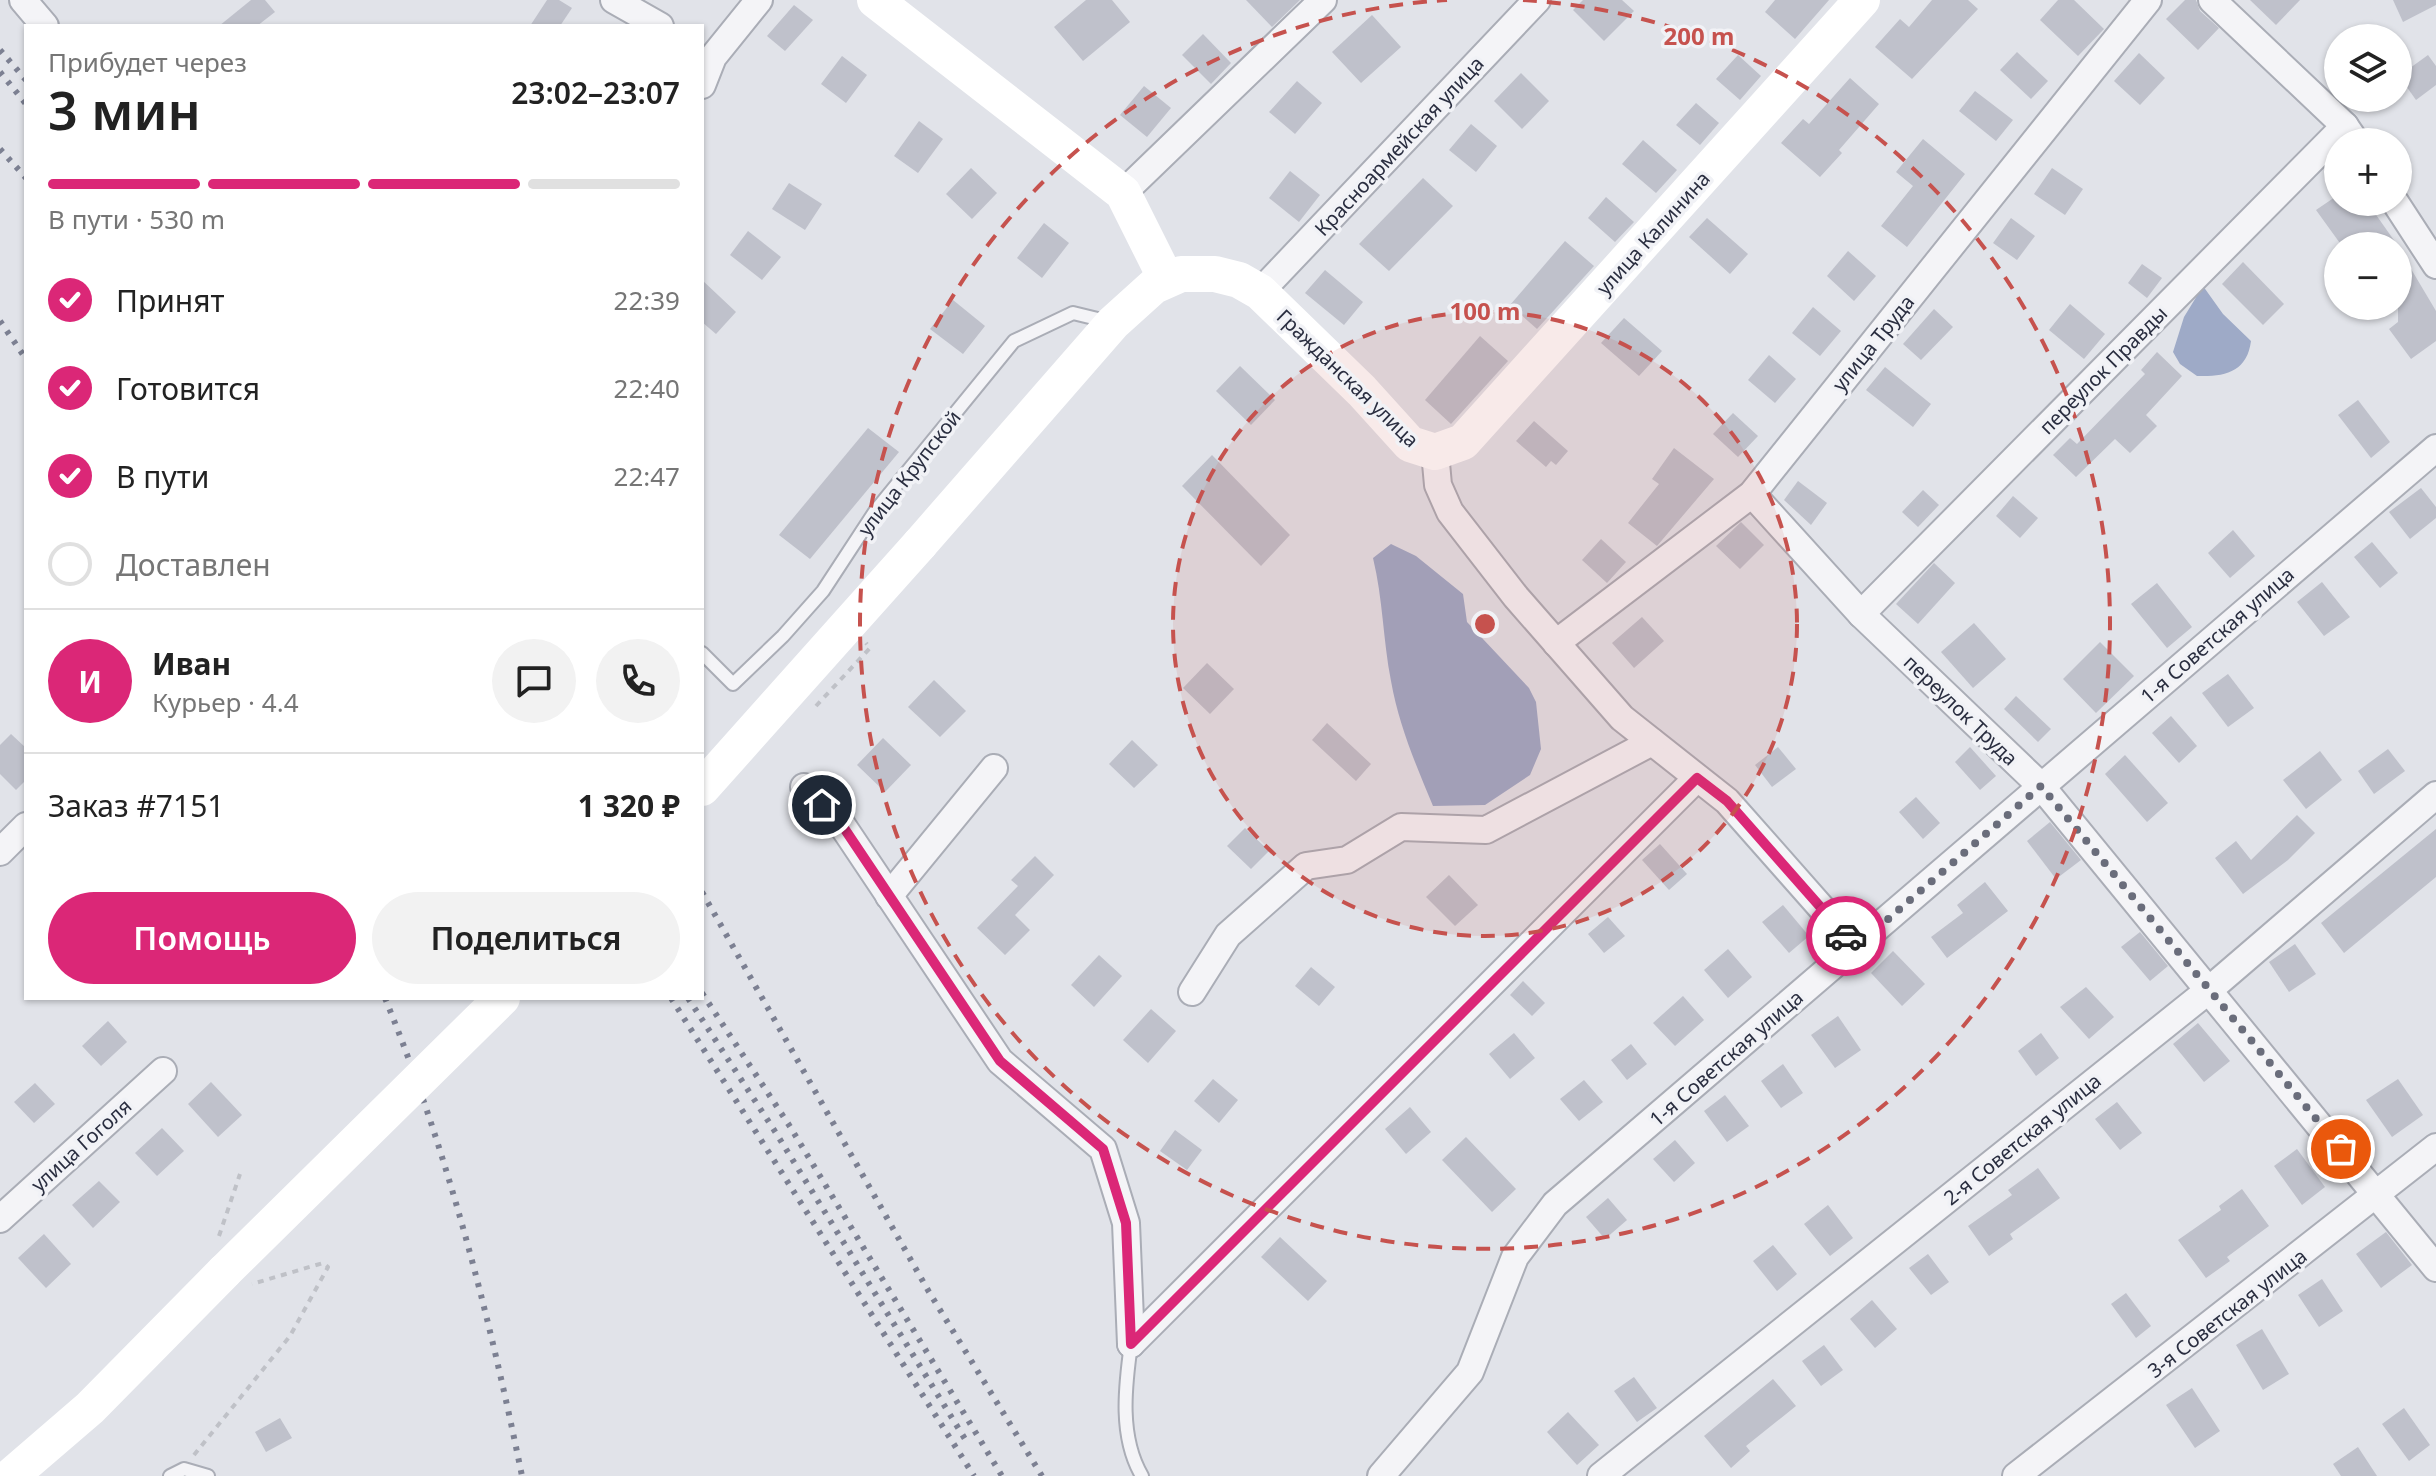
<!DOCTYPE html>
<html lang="ru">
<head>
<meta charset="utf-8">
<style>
  body { margin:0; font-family:"Noto Sans",sans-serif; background:#f2f2f2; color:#222; height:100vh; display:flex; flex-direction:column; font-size:30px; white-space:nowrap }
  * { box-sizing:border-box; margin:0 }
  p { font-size:26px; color:#767676 }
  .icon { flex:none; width:44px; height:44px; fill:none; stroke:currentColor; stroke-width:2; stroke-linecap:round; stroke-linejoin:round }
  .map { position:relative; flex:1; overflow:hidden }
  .panel { position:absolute; left:24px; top:24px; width:680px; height:976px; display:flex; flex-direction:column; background:#fff; border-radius:0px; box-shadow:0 2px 6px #0004 }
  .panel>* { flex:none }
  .fabs { position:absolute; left:2324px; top:24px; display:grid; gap:16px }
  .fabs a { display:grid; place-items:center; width:88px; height:88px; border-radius:50%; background:#fff; box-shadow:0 2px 6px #0004; font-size:40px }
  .pin { position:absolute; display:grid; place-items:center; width:68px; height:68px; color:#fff; margin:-34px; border:4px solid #fff; border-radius:50%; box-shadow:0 2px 8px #0007 }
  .courier { position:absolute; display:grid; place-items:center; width:80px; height:80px; margin:-40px; border:6px solid #db2777; border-radius:50%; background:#fff; color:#222; box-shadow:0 2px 10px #0007 }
  .head em { font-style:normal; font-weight:600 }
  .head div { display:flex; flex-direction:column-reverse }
  .head { display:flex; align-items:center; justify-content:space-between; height:136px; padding:0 24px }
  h1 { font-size:52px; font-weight:600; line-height:60px }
  .bar { display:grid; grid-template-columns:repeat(4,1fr); gap:12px 8px; align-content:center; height:96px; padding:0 24px }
  .bar i { height:10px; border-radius:6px; background:#e0e0e0 }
  .bar .on { background:#db2777 }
  .bar p { grid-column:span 4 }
  .line { display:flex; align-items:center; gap:20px; padding:0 24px; border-top:2px solid #e0e0e0 }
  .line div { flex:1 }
  .round { display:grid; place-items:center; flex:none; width:84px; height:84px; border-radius:42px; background:#f2f2f2 }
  ol { padding:0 24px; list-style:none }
  li { display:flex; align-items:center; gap:24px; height:88px }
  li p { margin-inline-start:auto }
  li .icon { padding:8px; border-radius:50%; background:#db2777; color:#fff; stroke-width:4 }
  li:last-child { color:#767676 }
  li i { width:44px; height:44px; border:4px solid #e0e0e0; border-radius:50% }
  .cta { display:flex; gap:16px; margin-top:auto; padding:16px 24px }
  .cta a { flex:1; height:92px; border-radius:48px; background:#db2777; color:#fff; font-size:32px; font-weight:600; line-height:92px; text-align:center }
  .cta a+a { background:#f2f2f2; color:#222 }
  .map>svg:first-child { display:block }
  .water { fill:#9eaac7 }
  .building { fill:#bfc1cb }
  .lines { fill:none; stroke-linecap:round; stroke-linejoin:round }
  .lane-casing { stroke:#aaadb6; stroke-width:16 }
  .street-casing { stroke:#aaadb6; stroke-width:30 }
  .path { stroke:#bfc1c7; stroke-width:4; stroke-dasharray:6 6; stroke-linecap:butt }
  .lane { stroke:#f4f4f7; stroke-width:12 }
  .street { stroke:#f4f4f7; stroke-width:26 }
  .secondary { stroke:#fff; stroke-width:36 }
  .rail { stroke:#7c8092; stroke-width:6; stroke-dasharray:4 8; stroke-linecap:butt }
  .secondary-bridge { stroke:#fff; stroke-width:36 }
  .done { stroke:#6a6d7b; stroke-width:8; stroke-dasharray:0 14.4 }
  .route { stroke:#db2777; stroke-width:10 }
  .ring { fill:none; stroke:#c6524e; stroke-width:4; stroke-dasharray:14 10 }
  .labels { text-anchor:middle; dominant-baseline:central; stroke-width:7; stroke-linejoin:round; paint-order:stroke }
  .street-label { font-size:20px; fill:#2a2e40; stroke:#f1f2f6 }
  .centre { fill:#c6524e; stroke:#f1f2f6; stroke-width:4 }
  .ring-label { font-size:24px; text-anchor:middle; font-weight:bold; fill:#c6524e; stroke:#f1f2f6; stroke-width:7; stroke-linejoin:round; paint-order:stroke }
</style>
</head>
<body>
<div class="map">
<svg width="2436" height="1476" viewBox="0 0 2436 1476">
  <rect width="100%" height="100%" fill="#e1e3e9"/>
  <g class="water">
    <path d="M2203 286 2223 314 2251 341C2247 372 2225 377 2197 376L2180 364 2173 352 2184 317Z"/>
    <path d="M1391 544 1416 556 1463 594 1467 622 1529 688 1536 702 1541 749 1530 775 1485 805 1433 806C1416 765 1399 726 1391 681 1383 640 1383 599 1373 558Z"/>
  </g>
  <g class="building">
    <path d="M251 0H265L275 12 257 26H219Z"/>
    <path d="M547 0H559L572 8 560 26H530Z"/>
    <path d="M1086 0H1112L1130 22 1083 61 1054 27Z"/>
    <path d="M1246 0H1300L1272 27Z"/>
    <path d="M1583 0H1622L1634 11 1604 41 1573 10Z"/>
    <path d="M1775 0H1829L1795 39 1765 12Z"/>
    <path d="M1932 0H1968L1978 9 1912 79 1875 47 1900 19 1909 27Z"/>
    <path d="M2058 0H2074L2104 29 2078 56 2040 20Z"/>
    <path d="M2185 0H2196L2200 11 2219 28 2198 50 2166 19Z"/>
    <path d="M2250 0H2300L2276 25Z"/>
    <path d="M2393 0H2436V5L2403 22Z"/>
    <path d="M794 5 813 20 785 51 767 36Z"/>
    <path d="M1372 15 1401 47 1361 83 1332 52Z"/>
    <path d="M1203 34 1231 63 1211 84 1182 55Z"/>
    <path d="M2017 52 2048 81 2031 99 2000 70Z"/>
    <path d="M2139 53 2165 78 2140 105 2114 81Z"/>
    <path d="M1738 55 1761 76 1740 100 1716 79Z"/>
    <path d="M2428 55 2436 66V85L2416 100 2399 76Z"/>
    <path d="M842 56 867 75 846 103 821 84Z"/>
    <path d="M1521 73 1549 101 1522 129 1494 101Z"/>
    <path d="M1850 78 1879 104 1839 150 1842 153 1820 177 1781 143 1803 119 1809 124Z"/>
    <path d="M1297 81 1322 103 1295 134 1269 112Z"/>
    <path d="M1144 86 1171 108 1147 137 1120 115Z"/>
    <path d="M1975 91 2013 120 1996 141 1959 111Z"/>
    <path d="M1696 103 1719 123 1700 145 1676 125Z"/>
    <path d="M919 121 943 139 918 173 894 156Z"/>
    <path d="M1471 124 1497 146 1476 172 1449 150Z"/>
    <path d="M1923 139 1965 174 1907 247 1881 226 1913 186 1896 172Z"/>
    <path d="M1643 140 1677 170 1656 193 1622 164Z"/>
    <path d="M971 168 997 193 972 219 946 194Z"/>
    <path d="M2052 168 2083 189 2065 215 2034 194Z"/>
    <path d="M1290 171 1320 195 1299 222 1269 198Z"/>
    <path d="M1423 178 1453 206 1389 271 1359 244Z"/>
    <path d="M789 183 822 204 805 230 772 209Z"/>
    <path d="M2338 195V202H2367L2398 246H2342L2316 210Z"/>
    <path d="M1606 197 1634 222 1615 242 1588 218Z"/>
    <path d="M1707 218 1748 254 1730 274 1689 237Z"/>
    <path d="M2011 218 2035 236 2017 260 1993 243Z"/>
    <path d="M1044 223 1069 243 1042 278 1017 258Z"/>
    <path d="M748 231 781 257 762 280 730 255Z"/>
    <path d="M1565 241 1594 266 1537 329 1510 305Z"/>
    <path d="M2398 247 2436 311V341L2411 359 2389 329 2398 322Z"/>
    <path d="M1848 251 1876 276 1854 301 1827 276Z"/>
    <path d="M2243 262 2284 304 2263 325 2222 284Z"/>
    <path d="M2142 264 2162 278 2147 298 2128 283Z"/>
    <path d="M1325 270 1363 302 1344 325 1305 293Z"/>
    <path d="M702 280 736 312 716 334 702 322Z"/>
    <path d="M953 300 985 326 963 354 930 329Z"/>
    <path d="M2070 304 2105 334 2084 359 2049 330Z"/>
    <path d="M1813 307 1841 331 1820 356 1792 333Z"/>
    <path d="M1934 309 1953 327 1921 360 1903 344Z"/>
    <path d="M1624 318 1662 351 1639 376 1601 343Z"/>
    <path d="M1480 336 1508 361 1451 424 1425 400Z"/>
    <path d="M2157 352 2182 376 2146 415 2157 426 2130 453 2115 439 2076 477 2053 455 2070 438 2077 444 2145 374 2141 370Z"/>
    <path d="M1769 355 1796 379 1775 403 1748 380Z"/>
    <path d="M1240 366 1275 400 1251 425 1216 391Z"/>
    <path d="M1885 367 1931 404 1913 427 1866 390Z"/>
    <path d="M2358 400 2390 442 2371 458 2338 415Z"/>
    <path d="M1733 413 1758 436 1738 457 1713 434Z"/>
    <path d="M1534 421 1568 451 1556 465 1551 461 1546 467 1516 441Z"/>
    <path d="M868 428 899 452 810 559 779 535Z"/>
    <path d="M1674 448 1714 479 1657 546 1628 523 1659 484 1652 479Z"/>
    <path d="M1212 455 1290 535 1261 566 1182 486Z"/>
    <path d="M1798 481 1827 503 1811 525 1784 500Z"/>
    <path d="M2421 488 2436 507V518L2410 539 2389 512Z"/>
    <path d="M1923 490 1939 505 1918 527 1902 512Z"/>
    <path d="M2013 496 2038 518 2020 538 1996 516Z"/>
    <path d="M1741 522 1764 545 1740 569 1716 546Z"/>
    <path d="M2233 530 2255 556 2230 578 2208 553Z"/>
    <path d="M1601 539 1626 562 1607 583 1582 560Z"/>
    <path d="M2372 542 2398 573 2380 588 2354 557Z"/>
    <path d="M1934 563 1955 583 1918 624 1896 604Z"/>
    <path d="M2322 582 2350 617 2324 636 2297 602Z"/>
    <path d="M2157 583 2192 627 2167 648 2131 604Z"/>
    <path d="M1642 617 1664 641 1634 668 1612 643Z"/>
    <path d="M1974 623 2006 659 1973 688 1941 652Z"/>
    <path d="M2100 642 2134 676 2096 713 2063 679Z"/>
    <path d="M1207 663 1234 689 1210 714 1183 688Z"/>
    <path d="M2228 674 2254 708 2228 727 2202 693Z"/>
    <path d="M934 680 966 711 940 737 908 707Z"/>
    <path d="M2016 696 2051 729 2038 742 2004 709Z"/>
    <path d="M2171 716 2197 746 2179 763 2152 733Z"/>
    <path d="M1327 723 1371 764 1356 781 1312 740Z"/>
    <path d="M11 734 26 748V780L16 790 0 774V745Z"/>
    <path d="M883 738 911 765 885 792 857 765Z"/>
    <path d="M1132 740 1158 765 1134 788 1109 764Z"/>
    <path d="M1778 747 1796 769 1772 787 1755 765Z"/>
    <path d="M1970 747 1996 776 1980 790 1955 762Z"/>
    <path d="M2388 749 2405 771 2374 794 2358 771Z"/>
    <path d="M2320 751 2342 780 2306 809 2283 780Z"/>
    <path d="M2125 755 2168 803 2147 822 2105 774Z"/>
    <path d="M1916 797 1940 823 1923 839 1899 812Z"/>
    <path d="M2297 815 2315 833 2288 860 2243 894 2215 858 2236 841 2251 860Z"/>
    <path d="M2050 822 2081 860 2056 879 2027 841Z"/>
    <path d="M1245 828 1269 851 1251 869 1227 846Z"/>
    <path d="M2436 829V877L2344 953 2321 923Z"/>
    <path d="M1660 844 1687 874 1669 890 1642 860Z"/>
    <path d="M1035 856 1054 875 1015 915 1030 930 1005 955 977 928 1018 886 1011 880Z"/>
    <path d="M1449 875 1478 905 1455 926 1426 897Z"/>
    <path d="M1985 882 2008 911 1947 958 1931 937 1963 913 1957 905Z"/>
    <path d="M1783 905 1809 936 1789 953 1762 922Z"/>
    <path d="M1608 917 1625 936 1604 953 1588 934Z"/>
    <path d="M2140 932 2168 966 2150 981 2121 947Z"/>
    <path d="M2295 944 2316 974 2289 992 2269 962Z"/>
    <path d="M1728 949 1752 977 1728 998 1704 970Z"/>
    <path d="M1893 951 1925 984 1902 1006 1871 973Z"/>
    <path d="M1099 955 1122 976 1094 1007 1071 985Z"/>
    <path d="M1311 967 1335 987 1319 1006 1295 986Z"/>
    <path d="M1523 981 1545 1003 1532 1016 1510 995Z"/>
    <path d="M2086 987 2114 1017 2089 1039 2060 1007Z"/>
    <path d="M1683 996 1704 1020 1675 1046 1653 1023Z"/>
    <path d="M1151 1009 1176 1031 1148 1063 1123 1040Z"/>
    <path d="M1838 1016 1861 1050 1835 1068 1811 1035Z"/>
    <path d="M108 1021 127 1042 101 1066 82 1046Z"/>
    <path d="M2198 1023 2230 1061 2204 1082 2173 1044Z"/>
    <path d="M1514 1033 1535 1058 1510 1079 1489 1054Z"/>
    <path d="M2041 1033 2059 1058 2036 1076 2018 1051Z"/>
    <path d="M1631 1044 1647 1064 1627 1080 1611 1060Z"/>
    <path d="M1783 1064 1803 1093 1781 1108 1761 1081Z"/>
    <path d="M1213 1079 1238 1100 1219 1123 1194 1101Z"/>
    <path d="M2398 1079 2423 1115 2392 1137 2366 1100Z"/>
    <path d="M1584 1080 1603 1102 1579 1121 1560 1099Z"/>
    <path d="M211 1082 242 1115 218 1137 188 1104Z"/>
    <path d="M35 1083 55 1104 34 1123 14 1102Z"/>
    <path d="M1725 1095 1749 1126 1727 1142 1704 1111Z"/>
    <path d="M2117 1102 2142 1133 2120 1150 2095 1119Z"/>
    <path d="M1410 1107 1431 1132 1406 1154 1385 1129Z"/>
    <path d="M162 1128 184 1151 157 1176 135 1153Z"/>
    <path d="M1175 1130 1202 1150 1187 1170 1160 1151Z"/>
    <path d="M1466 1137 1516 1189 1492 1212 1442 1160Z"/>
    <path d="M1675 1140 1695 1163 1674 1182 1653 1159Z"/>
    <path d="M2297 1149 2325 1187 2302 1205 2274 1166Z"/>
    <path d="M2038 1168 2060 1198 2010 1234 2013 1239 1989 1256 1968 1226 2012 1195 2008 1190Z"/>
    <path d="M99 1181 120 1202 93 1228 72 1205Z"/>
    <path d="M2242 1189 2269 1226 2227 1257 2230 1261 2206 1278 2178 1240 2221 1210 2219 1206Z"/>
    <path d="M1608 1198 1627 1220 1605 1239 1586 1217Z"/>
    <path d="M1828 1205 1853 1238 1830 1256 1804 1224Z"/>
    <path d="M2386 1232 2412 1265 2381 1288 2356 1254Z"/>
    <path d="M44 1234 71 1264 46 1288 18 1258Z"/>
    <path d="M1280 1237 1327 1281 1308 1301 1261 1257Z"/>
    <path d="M1773 1245 1797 1274 1777 1291 1753 1261Z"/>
    <path d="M1928 1254 1949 1282 1931 1295 1909 1268Z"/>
    <path d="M2322 1279 2343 1311 2319 1327 2298 1295Z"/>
    <path d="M2126 1293 2151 1326 2136 1338 2111 1304Z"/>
    <path d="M1872 1300 1897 1329 1875 1348 1850 1319Z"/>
    <path d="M2262 1329 2289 1374 2263 1390 2236 1345Z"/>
    <path d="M1824 1345 1843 1370 1821 1386 1802 1361Z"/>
    <path d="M1634 1377 1657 1408 1637 1422 1614 1391Z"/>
    <path d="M1773 1379 1796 1406 1746 1446 1750 1451 1731 1468 1704 1436Z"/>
    <path d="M2192 1388 2220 1431 2195 1448 2166 1405Z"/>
    <path d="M2404 1408 2430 1445 2409 1461 2382 1424Z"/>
    <path d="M1568 1412 1599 1445 1577 1465 1547 1432Z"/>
    <path d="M280 1418 292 1438 266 1452 255 1432Z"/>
    <path d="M2358 1447 2377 1476H2341L2333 1464Z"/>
  </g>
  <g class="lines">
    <defs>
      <g id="lane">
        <path d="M702 653 733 684 783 636 823 591 876 510 1014 341 1073 313 1110 322"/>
        <path d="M1131 1344C1125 1387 1119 1437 1142 1476"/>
        <path d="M170 1476 184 1469 208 1476"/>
      </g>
      <g id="street">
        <path d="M23 0 45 26"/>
        <path d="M614 0 660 26"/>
        <path d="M2212 0 2345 126 2356 142"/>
        <path d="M702 85 713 57 759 0"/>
        <path d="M1123 193 1323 0"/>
        <path d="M2395 202 2436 265"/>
        <path d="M1260 292 1537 0"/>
        <path d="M1435 452 1438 485 1450 512 1516 597 1622 718 1727 801 1856 947"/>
        <path d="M1752 494 1861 614 2041 786 2436 1268"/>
        <path d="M1861 614 2345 126"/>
        <path d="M1556 643 1752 494 2148 0"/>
        <path d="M804 787 840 822 1000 1061 1103 1149 1126 1223 1131 1344"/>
        <path d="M0 852 26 826"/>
        <path d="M889 896 994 768"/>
        <path d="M1192 992 1228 935 1306 866 1347 860 1401 827 1486 830 1652 742"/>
        <path d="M0 1219 163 1071"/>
        <path d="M1131 1344 1697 778"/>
        <path d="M1381 1476 1470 1372 1515 1257 1555 1204 2436 448"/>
        <path d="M1601 1476 2209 990 2436 795"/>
        <path d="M2016 1476 2436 1147"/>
      </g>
    </defs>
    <use href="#lane" class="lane-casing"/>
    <use href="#street" class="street-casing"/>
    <g class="path">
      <path d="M816 706 870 648 866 643"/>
      <path d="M219 1236 240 1174"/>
      <path d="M194 1455 290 1336 328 1267 323 1263 252 1284"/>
    </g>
    <use href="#lane" class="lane"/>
    <use href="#street" class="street"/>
    <g class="secondary">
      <path d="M875 0 1123 193 1166 279"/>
      <path d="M920 544 1113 323 1154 286 1181 274H1215L1239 280 1260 292 1362 391 1410 444 1435 452 1463 442 1862 0"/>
      <path d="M11 1476 90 1408 225 1271"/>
    </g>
    <g class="rail">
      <path d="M0 50 26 80"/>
      <path d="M0 72 26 104"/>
      <path d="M0 149 26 178"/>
      <path d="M0 321 26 359"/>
      <path d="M702 892 929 1292 1042 1476"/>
      <path d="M702 993 789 1125 1002 1476"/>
      <path d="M385 998C448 1152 489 1314 522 1476"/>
      <path d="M671 998 974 1476"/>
      <path d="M688 998 776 1133 965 1439"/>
    </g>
    <g class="secondary-bridge">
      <path d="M702 788 920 544"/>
      <path d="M225 1271 502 998"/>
    </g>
  </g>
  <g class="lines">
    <path class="done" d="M1846 936 1856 947 2041 786 2341 1149"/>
    <path class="route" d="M822 805 840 822 1000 1061 1103 1149 1126 1223 1131 1344 1697 778 1727 801 1846 936"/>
  </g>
  <circle cx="1485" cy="624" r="312" fill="#c6524e" fill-opacity=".12"/>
  <g class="ring">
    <circle cx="1485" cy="624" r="312"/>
    <path d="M1523 0A625 625 0 1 1 1447 0"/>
  </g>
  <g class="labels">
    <g class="street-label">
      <text transform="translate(1399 146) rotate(-47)">Красноармейская улица</text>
      <text transform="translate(1653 233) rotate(-48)">улица Калинина</text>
      <text transform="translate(1873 343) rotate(-51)">улица Труда</text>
      <text transform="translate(2103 370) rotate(-45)">переулок Правды</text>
      <text transform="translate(1348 378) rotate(44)">Гражданская улица</text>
      <text transform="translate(909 473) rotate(-52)">улица Крупской</text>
      <text transform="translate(2217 635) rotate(-41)">1-я Советская улица</text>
      <text transform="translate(1961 710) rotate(44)">переулок Труда</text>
      <text transform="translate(1726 1058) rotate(-41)">1-я Советская улица</text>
      <text transform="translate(2022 1139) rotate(-39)">2-я Советская улица</text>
      <text transform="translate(81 1145) rotate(-42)">улица Гоголя</text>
      <text transform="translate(2227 1313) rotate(-38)">3-я Советская улица</text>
    </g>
  </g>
  <circle cx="1485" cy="624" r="12" class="centre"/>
  <g class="ring-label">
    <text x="1699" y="45">200 m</text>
    <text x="1485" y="320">100 m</text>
  </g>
</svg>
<div class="fabs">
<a><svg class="icon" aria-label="layers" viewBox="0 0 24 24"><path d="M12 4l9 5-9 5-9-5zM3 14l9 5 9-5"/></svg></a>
<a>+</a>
<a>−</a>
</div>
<div class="pin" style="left:2341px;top:1149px;background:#ea580c"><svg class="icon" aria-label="bag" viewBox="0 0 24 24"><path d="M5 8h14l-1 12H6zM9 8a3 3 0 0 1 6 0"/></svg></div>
<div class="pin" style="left:822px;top:805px;background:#1f2937"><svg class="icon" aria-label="home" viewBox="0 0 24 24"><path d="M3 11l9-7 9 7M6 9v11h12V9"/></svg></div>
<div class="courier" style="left:1846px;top:936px"><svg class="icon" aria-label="car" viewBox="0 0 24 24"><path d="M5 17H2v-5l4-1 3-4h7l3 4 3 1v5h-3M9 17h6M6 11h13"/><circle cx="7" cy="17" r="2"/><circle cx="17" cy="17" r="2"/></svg></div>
<section class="panel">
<div class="head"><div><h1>3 мин</h1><p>Прибудет через</p></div><em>23:02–23:07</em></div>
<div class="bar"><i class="on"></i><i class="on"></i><i class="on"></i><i></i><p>В пути · 530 m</p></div>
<ol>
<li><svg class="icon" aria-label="check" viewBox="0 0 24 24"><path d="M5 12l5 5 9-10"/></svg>Принят<p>22:39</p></li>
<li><svg class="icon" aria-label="check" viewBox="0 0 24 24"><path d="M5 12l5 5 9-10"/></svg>Готовится<p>22:40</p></li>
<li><svg class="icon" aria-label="check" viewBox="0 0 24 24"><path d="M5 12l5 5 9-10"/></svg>В пути<p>22:47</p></li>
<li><i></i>Доставлен</li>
</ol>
<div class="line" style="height:144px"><b class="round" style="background:#db2777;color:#fff">И</b><div><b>Иван</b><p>Курьер · 4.4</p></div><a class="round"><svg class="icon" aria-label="chat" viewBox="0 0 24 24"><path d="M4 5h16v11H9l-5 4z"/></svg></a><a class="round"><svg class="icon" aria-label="phone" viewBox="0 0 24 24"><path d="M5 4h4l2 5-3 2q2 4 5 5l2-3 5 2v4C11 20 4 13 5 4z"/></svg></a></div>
<div class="line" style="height:104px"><div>Заказ #7151</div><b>1 320 ₽</b></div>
<div class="cta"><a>Помощь</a><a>Поделиться</a></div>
</section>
</div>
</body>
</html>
